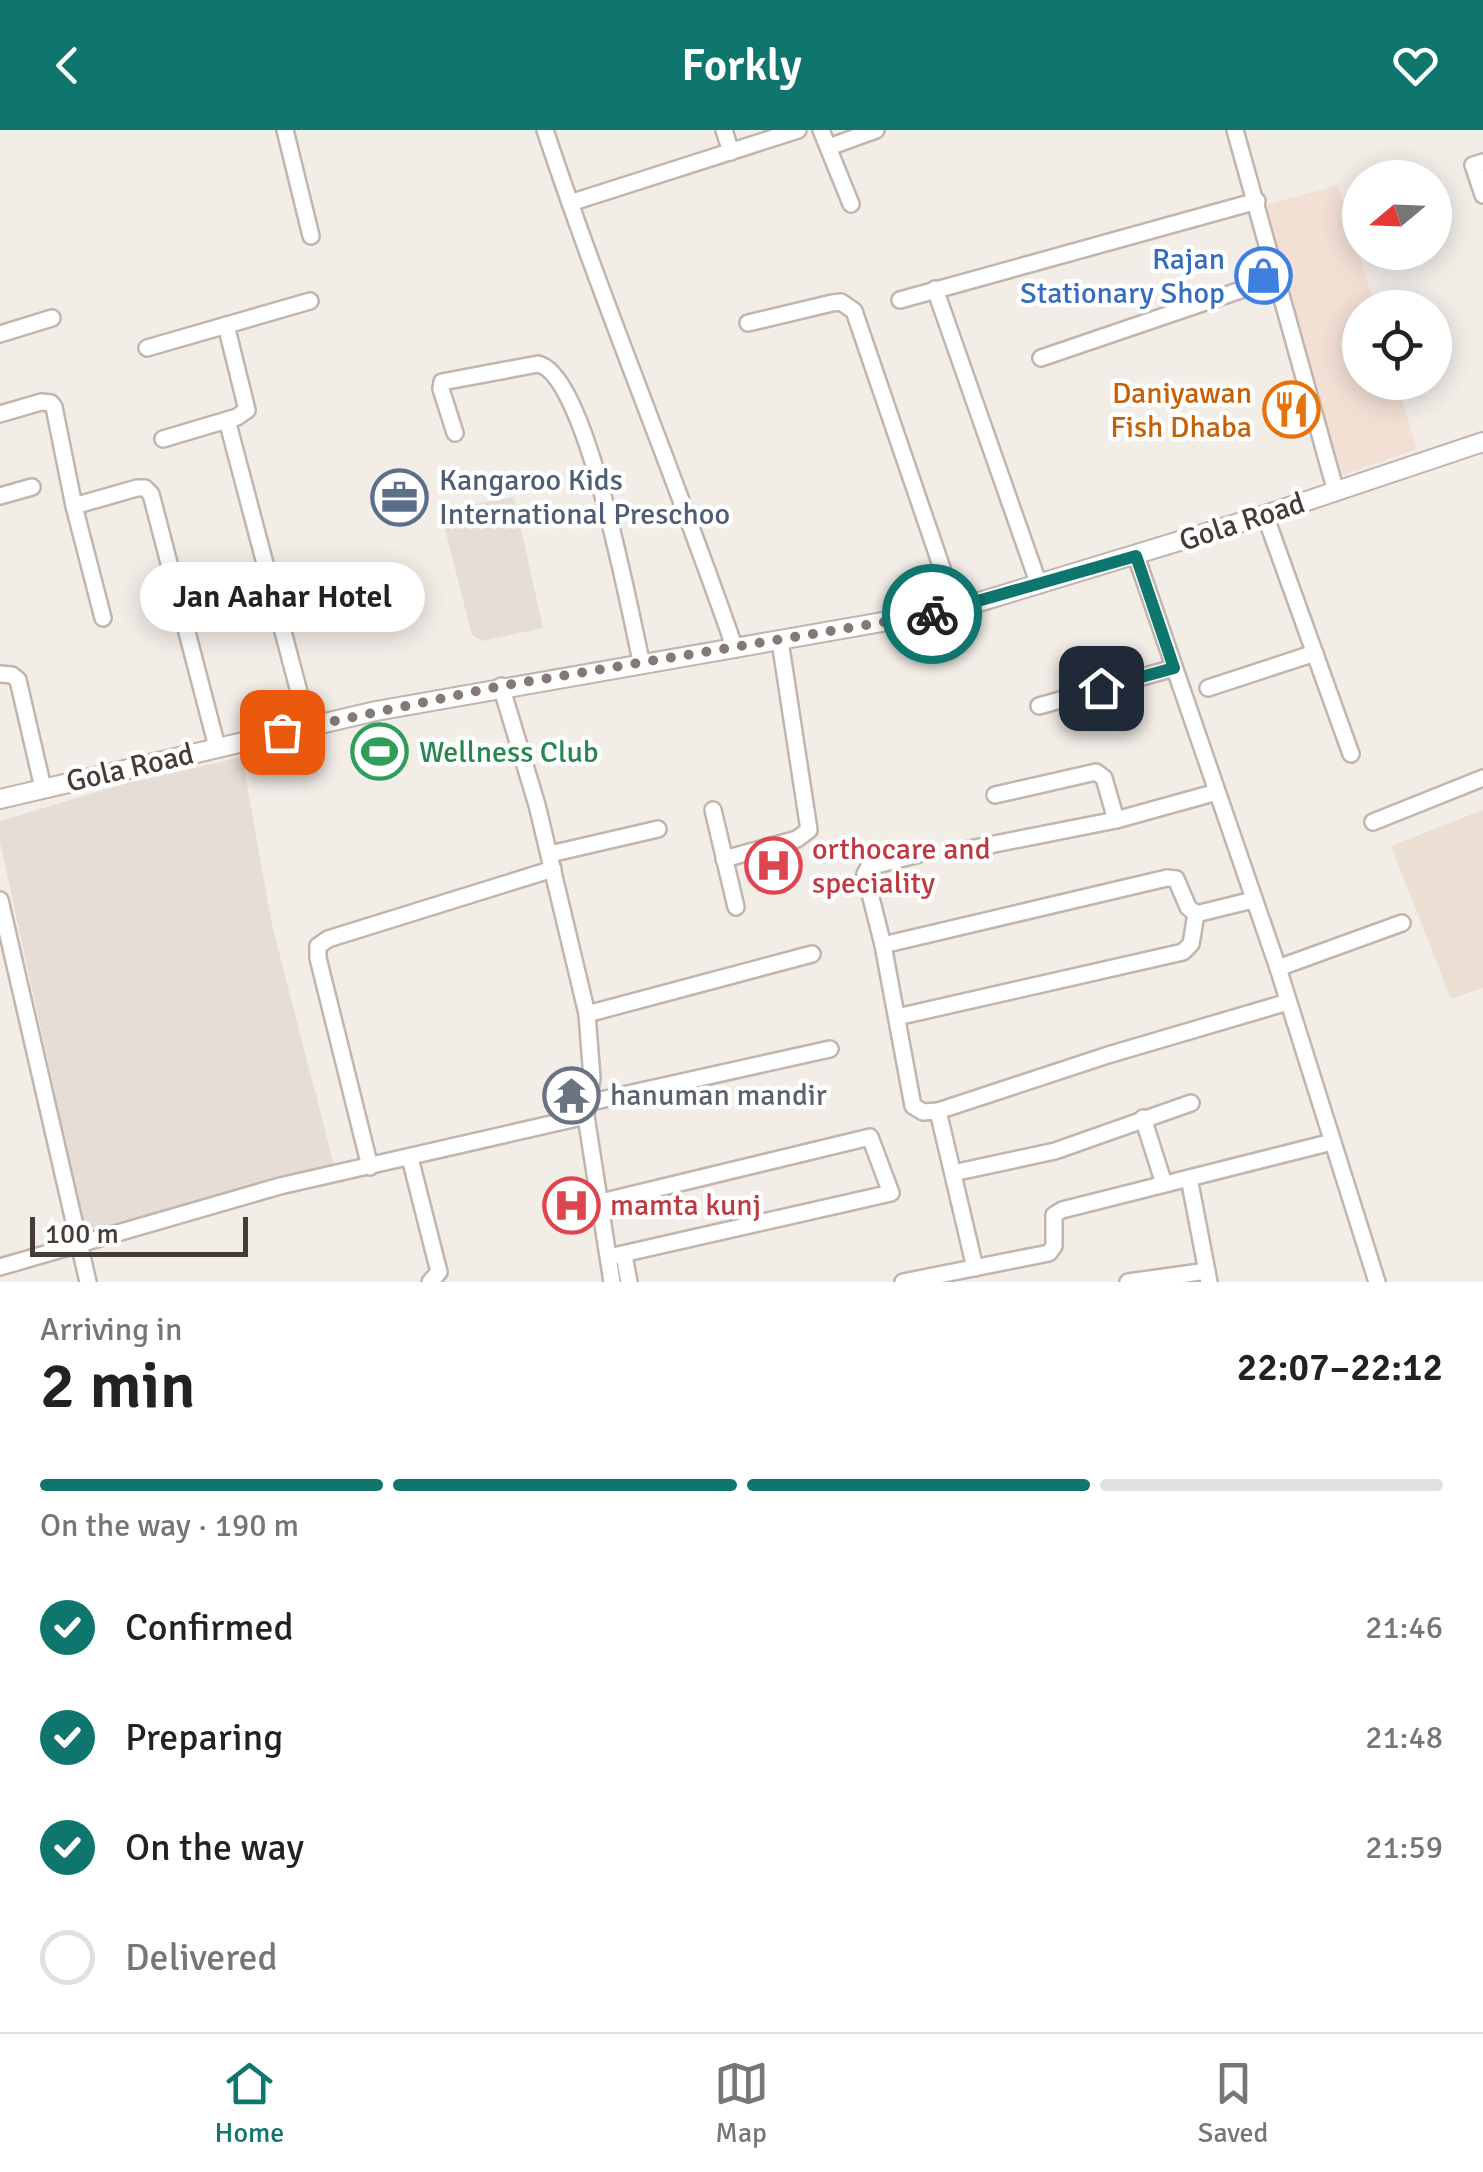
<!DOCTYPE html>
<html lang="en">
<head>
<meta charset="utf-8">
<style>
  body { margin:0; font-family:Signika,sans-serif; background:#f6f6f6; color:#222; height:100vh; display:flex; flex-direction:column; font-size:38px; white-space:nowrap }
  * { box-sizing:border-box; margin:0 }
  p { font-size:32px; color:#767676 }
  .icon { flex:none; width:55px; height:55px; fill:none; stroke:currentColor; stroke-width:2; stroke-linecap:round; stroke-linejoin:round }
  .map { position:relative; height:1152px; overflow:hidden }
  .side { display:flex; flex-direction:column; background:#fff; flex:1 }
  .side>* { flex:none }
  .needle { width:65px; rotate:251deg }
  .fabs { position:absolute; left:1342px; top:30px; display:grid; gap:20px }
  .fabs a { display:grid; place-items:center; width:110px; height:110px; border-radius:50%; background:#fff; box-shadow:0 5px 25px #0003; font-size:50px }
  .scale { position:absolute; left:30px; bottom:25px; width:218px; box-sizing:border-box; padding-left:10px; border:5px solid #463c37; border-top:0; font-size:28px; line-height:35px; white-space:nowrap; color:#463c37; -webkit-text-stroke:8px #fff; paint-order:stroke }
  .pin { position:absolute; display:grid; place-items:center; width:85px; height:85px; color:#fff; margin:-42px; border-radius:20px; box-shadow:0 5px 15px #0006 }
  .courier { position:absolute; display:grid; place-items:center; width:100px; height:100px; margin:-50px; border:8px solid #0f766e; border-radius:50%; background:#fff; color:#222; box-shadow:0 2px 12px #0007 }
  .bubble { position:absolute; height:70px; border-radius:35px; background:#fff; box-shadow:0 5px 25px #0003; font-size:32px; font-weight:600; line-height:70px; text-align:center }
  .summary em { font-style:normal; font-weight:600 }
  .summary div { display:flex; flex-direction:column-reverse }
  .summary { display:flex; align-items:center; justify-content:space-between; height:170px; padding:0 40px }
  h1 { font-size:65px; font-weight:600; line-height:75px }
  .bar { display:grid; grid-template-columns:repeat(4,1fr); gap:15px 10px; align-content:center; height:120px; padding:0 40px }
  .bar i { height:12px; border-radius:8px; background:#e0e0e0 }
  .bar .active { background:#0f766e }
  .bar p { grid-column:span 4 }
  ol { padding:0 40px; list-style:none }
  li { display:flex; align-items:center; gap:30px; height:110px }
  li p { margin-inline-start:auto }
  li .icon { padding:10px; border-radius:50%; background:#0f766e; color:#fff; stroke-width:4 }
  li:last-child { color:#767676 }
  li i { width:55px; height:55px; border:5px solid #e0e0e0; border-radius:50% }
  header { display:flex; justify-content:space-between; align-items:center; height:130px; padding:0 40px; background:#0f766e; color:#fff; font-size:45px; font-weight:600 }
  .dock { display:flex; justify-content:space-around; align-items:center; height:140px; border-top:2px solid #e0e0e0; background:#fff; font-size:28px; color:#767676 }
  .dock a { display:grid; justify-items:center; gap:5px }
  .dock .active { color:#0f766e }
  .map>svg:first-child { display:block }
  .residential { fill:#e6ddd6 }
  .commercial { fill:#f3dfd4 }
  .education { fill:#ebded2 }
  .lines { fill:none; stroke-linecap:round; stroke-linejoin:round }
  .minor-casing { stroke:#c1b5ae; stroke-width:20 }
  .tertiary-casing { stroke:#c1b5ae; stroke-width:22 }
  .minor { stroke:#fff; stroke-width:15 }
  .tertiary { stroke:#fff; stroke-width:18 }
  .done { stroke:#837a75; stroke-width:10; stroke-dasharray:0 18 }
  .route { stroke:#0f766e; stroke-width:12 }
  .labels { text-anchor:middle; dominant-baseline:central; stroke-width:9; stroke-linejoin:round; paint-order:stroke }
  .shop-label { font-size:30px; fill:#366cbe; stroke:#fff; text-anchor:end }
  .food-label { font-size:30px; fill:#c56008; stroke:#fff; text-anchor:end }
  .service-label { font-size:30px; fill:#4e5e75; stroke:#fff; text-anchor:start }
  .street-label { font-size:30px; fill:#463c37; stroke:#fff }
  .leisure-label { font-size:30px; fill:#27864d; stroke:#fff; text-anchor:start }
  .health-label { font-size:30px; fill:#be3a42; stroke:#fff; text-anchor:start }
  .worship-label { font-size:30px; fill:#5b616d; stroke:#fff; text-anchor:start }
</style>
</head>
<body>
<header><svg class="icon" aria-label="back" viewBox="0 0 24 24"><path d="M15 5l-7 7 7 7"/></svg>Forkly<svg class="icon" aria-label="heart" viewBox="0 0 24 24"><path d="M12 20l-8-8c-3-5 5-10 8-4 3-6 11-1 8 4z"/></svg></header>
<div class="map">
<svg width="1483" height="1152" viewBox="0 0 1483 1152">
  <rect width="100%" height="100%" fill="#f3ede8"/>
  <g class="residential">
    <path d="M514 367 543 498 482 511 472 505 440 380Z"/>
    <path d="M242 627 272 795 334 1035 85 1101 0 712V691L127 653Z"/>
  </g>
  <path class="commercial" d="M1338 55 1375 177 1360 178V252L1397 253 1417 319 1338 347 1317 279 1266 75Z"/>
  <path class="education" d="M1483 680V858L1451 869 1391 716Z"/>
  <g class="lines">
    <defs>
      <g id="minor">
        <path d="M285 0 311 106"/>
        <path d="M545 0C603 175 675 345 735 519"/>
        <path d="M724 0 731 22"/>
        <path d="M821 0 851 74"/>
        <path d="M1235 0 1336 362"/>
        <path d="M829 17 876 0"/>
        <path d="M1483 32 1473 35 1483 65"/>
        <path d="M570 73 798 0"/>
        <path d="M935 159 1039 455"/>
        <path d="M900 170 1257 71"/>
        <path d="M748 193 832 173 841 172 854 181 956 479"/>
        <path d="M0 204 52 188"/>
        <path d="M147 218 310 171"/>
        <path d="M1041 228 1276 148"/>
        <path d="M0 284 41 272 51 273 54 277 74 376 103 488"/>
        <path d="M227 290 308 596"/>
        <path d="M455 303 441 259 442 252 538 234C587 244 630 484 642 535"/>
        <path d="M163 309 237 287 247 280 226 195"/>
        <path d="M0 366 32 357"/>
        <path d="M74 376 137 358H145L151 364 217 617"/>
        <path d="M1265 385 1351 624"/>
        <path d="M1136 426 1278 838 1377 1152"/>
        <path d="M1081 537 1087 562"/>
        <path d="M0 544 12 545 18 550 43 658"/>
        <path d="M501 556 537 675 587 884 592 948 586 986 612 1152"/>
        <path d="M1208 558 1315 523"/>
        <path d="M1039 576 1174 538"/>
        <path d="M995 665 1096 642 1104 648 1116 690"/>
        <path d="M713 680 736 777"/>
        <path d="M1373 692 1483 648"/>
        <path d="M954 722 1116 690 1217 662"/>
        <path d="M550 724 658 699"/>
        <path d="M919 724 869 737 865 744 883 815 913 976 923 982 938 981 1108 925 1288 872"/>
        <path d="M724 729 797 709 809 700 780 511"/>
        <path d="M0 770 88 1152"/>
        <path d="M883 815 1167 748 1176 749 1188 777 1196 784 1253 770"/>
        <path d="M1278 838 1402 793"/>
        <path d="M587 884 812 824"/>
        <path d="M897 887 1183 822 1191 814 1196 784"/>
        <path d="M587 973 830 919"/>
        <path d="M938 981 975 1138"/>
        <path d="M1143 988 1164 1054"/>
        <path d="M410 1028 439 1142 430 1152"/>
        <path d="M370 1037 318 828V816L328 809 553 739"/>
        <path d="M953 1043 1055 1021 1191 973"/>
        <path d="M1189 1048 1209 1152"/>
        <path d="M601 1072 870 1007 891 1063 609 1127"/>
        <path d="M624 1125 629 1152"/>
        <path d="M0 1137 280 1056 586 986"/>
        <path d="M903 1152 1049 1123 1054 1116V1085L1062 1080 1332 1012"/>
        <path d="M1128 1152 1207 1141"/>
      </g>
      <path id="tertiary" d="M0 669 376 581 956 479 1265 385 1483 312"/>
    </defs>
    <use href="#minor" class="minor-casing"/>
    <use href="#tertiary" class="tertiary-casing"/>
    <use href="#minor" class="minor"/>
    <use href="#tertiary" class="tertiary"/>
  </g>
  <g class="lines">
    <path class="done" d="M282 602 501 556 932 484"/>
    <path class="route" d="M932 484 1136 426 1174 538 1101 558"/>
  </g>
  <defs>
    <symbol id="shop-ring" viewBox="-11 -11 22 22"><circle r="9.5" fill="#fff" stroke="#3f7fe0" stroke-width="1.5"/><path d="M-5-2.5h2.3a2.7 3.5 0 0 1 5.4 0H5L5.5 6h-11ZM-1.5-2.5h3a1.5 2.3 0 0 0-3 0Z" fill="#3f7fe0"/></symbol>
    <symbol id="restaurant-ring" viewBox="-11 -11 22 22"><circle r="9.5" fill="#fff" stroke="#e8710a" stroke-width="1.5"/><path d="M-5-6h1v4h1v-4h1v4h1v-4h1v5L-1.5 .5V6h-2V.5L-5-1ZM5-6V6H3V1.5H1.5Q1.5-4 5-6Z" fill="#e8710a"/></symbol>
    <symbol id="office-ring" viewBox="-11 -11 22 22"><circle r="9.5" fill="#fff" stroke="#5c6f8a" stroke-width="1.5"/><path d="M-6-3h4V-5.5h4V-3h4V5H-6ZM-1-4.5V-3h2v-1.5ZM-6 0V1H6V0Z" fill="#5c6f8a"/></symbol>
    <symbol id="stadium-ring" viewBox="-11 -11 22 22"><circle r="9.5" fill="#fff" stroke="#2e9e5b" stroke-width="1.5"/><path d="M0-5a6.5 5 0 1 0 0 10a6.5 5 0 1 0 0-10ZM-3.5-1.8h7v3.6h-7Z" fill="#2e9e5b"/></symbol>
    <symbol id="hospital-ring" viewBox="-11 -11 22 22"><circle r="9.5" fill="#fff" stroke="#e0444e" stroke-width="1.5"/><path d="M-5-5h3v3.5h4V-5h3V5h-3V1.5h-4V5h-3Z" fill="#e0444e"/></symbol>
    <symbol id="temple-ring" viewBox="-11 -11 22 22"><circle r="9.5" fill="#fff" stroke="#6b7280" stroke-width="1.5"/><path d="M0-6L5-2H3V0L6.5 2.5H4V6H1.5V3h-3V6H-4V2.5H-6.5L-3 0V-2H-5Z" fill="#6b7280"/></symbol>
  </defs>
  <g fill-rule="evenodd">
    <use href="#shop-ring" x="1232" y="114" width="63" height="63"/>
    <use href="#restaurant-ring" x="1260" y="248" width="63" height="63"/>
    <use href="#office-ring" x="368" y="336" width="63" height="63"/>
    <use href="#stadium-ring" x="348" y="590" width="63" height="63"/>
    <use href="#hospital-ring" x="742" y="704" width="63" height="63"/>
    <use href="#temple-ring" x="540" y="934" width="63" height="63"/>
    <use href="#hospital-ring" x="540" y="1044" width="63" height="63"/>
  </g>
  <g class="labels">
    <g class="shop-label">
      <text x="1225" y="129">Rajan<tspan x="1225" dy="34">Stationary Shop</tspan></text>
    </g>
    <g class="food-label">
      <text x="1252" y="263">Daniyawan<tspan x="1252" dy="34">Fish Dhaba</tspan></text>
    </g>
    <g class="service-label">
      <text x="439" y="350">Kangaroo Kids<tspan x="439" dy="34">International Preschoo</tspan></text>
    </g>
    <g class="street-label">
      <text transform="translate(1242 392) rotate(-18)">Gola Road</text>
      <text transform="translate(130 638) rotate(-13)">Gola Road</text>
    </g>
    <g class="leisure-label">
      <text x="419" y="622">Wellness Club</text>
    </g>
    <g class="health-label">
      <text x="812" y="719">orthocare and<tspan x="812" dy="34">speciality</tspan></text>
      <text x="610" y="1075">mamta kunj</text>
    </g>
    <g class="worship-label">
      <text x="610" y="965">hanuman mandir</text>
    </g>
  </g>
</svg>
<div class="fabs">
<a><svg class="needle" viewBox="-14 -14 28 28"><path d="M0-13l5 13h-10z" fill="#e53935"/><path d="M0 13l5-13h-10z" fill="#767676"/></svg></a>
<a><svg class="icon" aria-label="locate" viewBox="0 0 24 24"><circle cx="12" cy="12" r="6"/><path d="M12 2v4M12 18v4M2 12h4M18 12h4"/></svg></a>
</div>
<div class="scale">100 m</div>
<div class="pin" style="left:282px;top:602px;background:#ea580c"><svg class="icon" aria-label="bag" viewBox="0 0 24 24"><path d="M5 8h14l-1 12H6zM9 8a3 3 0 0 1 6 0"/></svg></div>
<div class="pin" style="left:1101px;top:558px;background:#1f2937"><svg class="icon" aria-label="home" viewBox="0 0 24 24"><path d="M3 11l9-7 9 7M6 9v11h12V9"/></svg></div>
<div class="courier" style="left:932px;top:484px"><svg class="icon" aria-label="bike" viewBox="0 0 24 24"><circle cx="6" cy="16" r="4"/><circle cx="18" cy="16" r="4"/><path d="M6 16l4-8h5l3 8M10 8l3 8H6M13 5h3"/></svg></div>
<div class="bubble" style="left:140px;top:432px;width:285px">Jan Aahar Hotel</div>
</div>
<section class="side">
<div class="summary"><div><h1>2 min</h1><p>Arriving in</p></div><em>22:07–22:12</em></div>
<div class="bar"><i class="active"></i><i class="active"></i><i class="active"></i><i></i><p>On the way · 190 m</p></div>
<ol>
<li><svg class="icon" aria-label="check" viewBox="0 0 24 24"><path d="M5 12l5 5 9-10"/></svg>Confirmed<p>21:46</p></li>
<li><svg class="icon" aria-label="check" viewBox="0 0 24 24"><path d="M5 12l5 5 9-10"/></svg>Preparing<p>21:48</p></li>
<li><svg class="icon" aria-label="check" viewBox="0 0 24 24"><path d="M5 12l5 5 9-10"/></svg>On the way<p>21:59</p></li>
<li><i></i>Delivered</li>
</ol>
</section>
<nav class="dock">
<a class="active"><svg class="icon" aria-label="home" viewBox="0 0 24 24"><path d="M3 11l9-7 9 7M6 9v11h12V9"/></svg>Home</a>
<a><svg class="icon" aria-label="map" viewBox="0 0 24 24"><path d="M3 6l6-2 6 2 6-2v14l-6 2-6-2-6 2zM9 4v14M15 6v14"/></svg>Map</a>
<a><svg class="icon" aria-label="saved" viewBox="0 0 24 24"><path d="M7 4h10v16l-5-4-5 4z"/></svg>Saved</a>
</nav>
</body>
</html>
